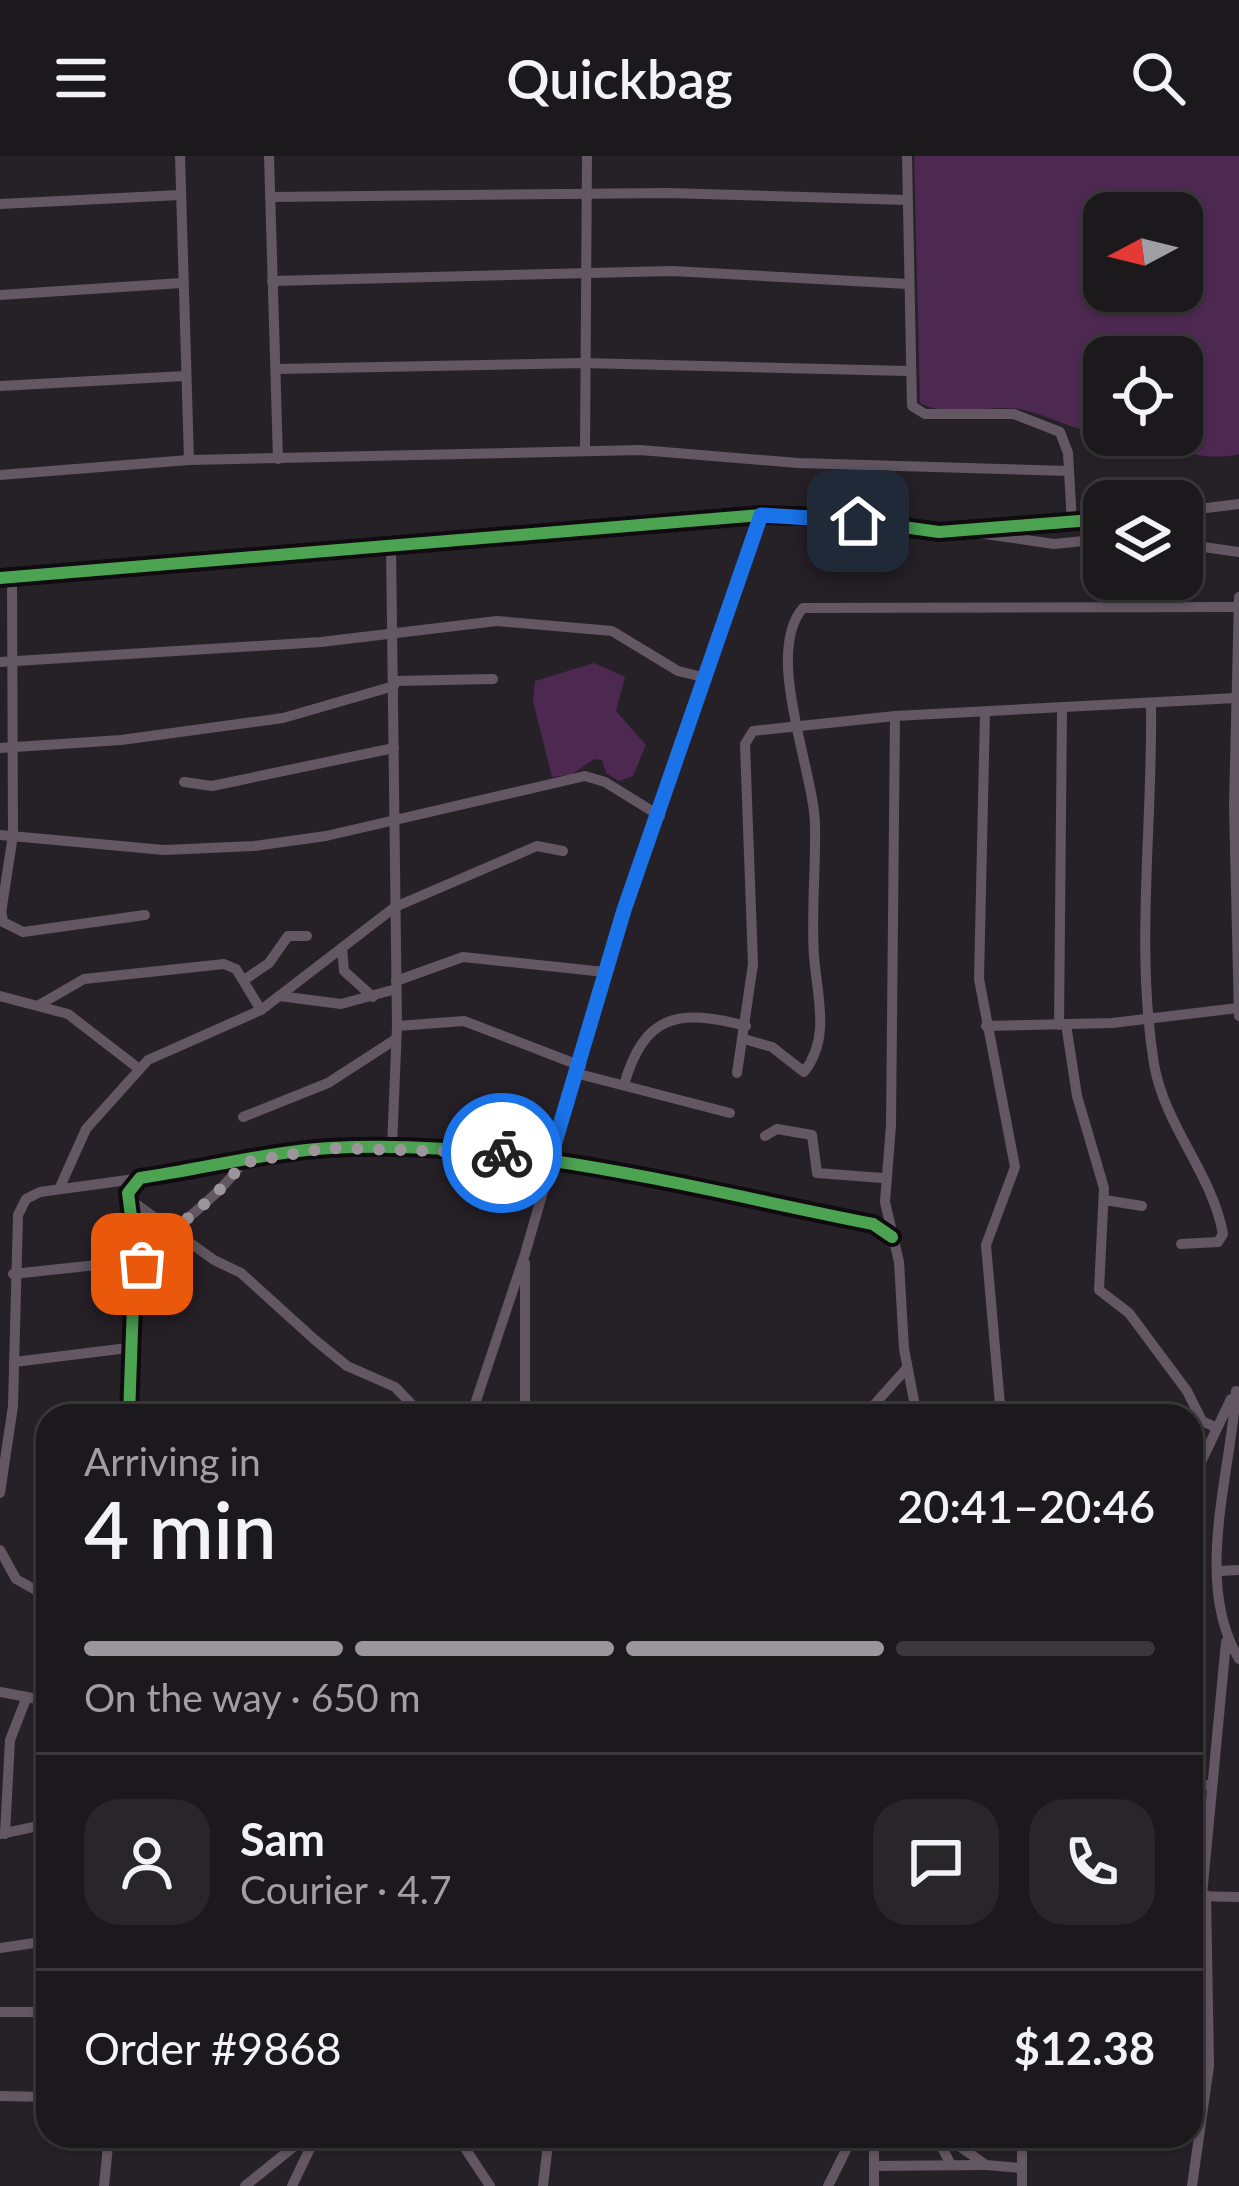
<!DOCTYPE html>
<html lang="en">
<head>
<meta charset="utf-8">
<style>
  body { margin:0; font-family:Lato,sans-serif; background:#29262a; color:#f1f3f6; height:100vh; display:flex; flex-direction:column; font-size:45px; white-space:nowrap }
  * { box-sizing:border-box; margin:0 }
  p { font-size:39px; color:#a0a0a4 }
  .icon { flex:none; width:66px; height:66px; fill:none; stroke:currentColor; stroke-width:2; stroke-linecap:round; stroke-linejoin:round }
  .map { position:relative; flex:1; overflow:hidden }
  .details { position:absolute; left:36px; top:1248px; width:1167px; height:744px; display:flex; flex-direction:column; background:#1c191d; border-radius:36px; box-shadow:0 3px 9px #0004,0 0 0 3px #3a383b }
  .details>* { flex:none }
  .needle { width:78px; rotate:263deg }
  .tools { position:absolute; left:1083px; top:36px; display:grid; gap:24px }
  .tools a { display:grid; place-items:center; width:120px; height:120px; border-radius:24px; background:#1c191d; box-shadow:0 3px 9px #0004,0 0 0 3px #3a383b; font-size:60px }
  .pin { position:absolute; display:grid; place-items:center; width:102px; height:102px; color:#fff; margin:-51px; border-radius:24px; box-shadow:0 6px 18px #0006 }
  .courier { position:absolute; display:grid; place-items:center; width:120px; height:120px; margin:-60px; border:9px solid #1a73e8; border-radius:50%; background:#fff; color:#222; box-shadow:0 3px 15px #0007 }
  .headline em { font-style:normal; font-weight:600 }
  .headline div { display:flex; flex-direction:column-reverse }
  .headline { display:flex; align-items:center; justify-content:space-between; height:204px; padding:0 48px }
  h1 { font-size:78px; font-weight:600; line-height:90px }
  .bar { display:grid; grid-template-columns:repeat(4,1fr); gap:18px 12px; align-content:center; height:144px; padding:0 48px }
  .bar i { height:15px; border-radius:9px; background:#3a383b }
  .bar .selected { background:#9c969c }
  .bar p { grid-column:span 4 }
  .line { display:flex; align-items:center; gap:30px; padding:0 48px; border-top:3px solid #3a383b }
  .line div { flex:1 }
  .round { display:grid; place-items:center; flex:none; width:126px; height:126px; border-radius:36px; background:#29262a }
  header { display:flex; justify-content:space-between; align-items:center; height:156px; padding:0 48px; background:#1c191d; font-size:54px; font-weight:600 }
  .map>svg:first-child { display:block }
  .green { fill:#4d2951; fill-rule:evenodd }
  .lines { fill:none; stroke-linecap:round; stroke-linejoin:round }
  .minor { stroke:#625763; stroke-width:10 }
  .cycleway-casing { stroke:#0f0b0f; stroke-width:20 }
  .cycleway { stroke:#4ca352; stroke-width:12 }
  .done { stroke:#9c969c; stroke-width:12; stroke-dasharray:0 21.6 }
  .route { stroke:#1a73e8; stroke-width:15 }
</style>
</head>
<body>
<header><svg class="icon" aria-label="menu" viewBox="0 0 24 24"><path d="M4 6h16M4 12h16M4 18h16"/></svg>Quickbag<svg class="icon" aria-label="search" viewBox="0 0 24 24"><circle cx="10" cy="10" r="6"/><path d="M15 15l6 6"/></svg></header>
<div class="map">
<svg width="1239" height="2030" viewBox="0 0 1239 2030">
  <rect width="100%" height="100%" fill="#262127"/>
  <g class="green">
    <path d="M914 0H1239V298C1196 309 1151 282 1107 279H1182V201H1104V279C1074 273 1059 265 1032 256 995 244 956 265 920 247ZM1104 57H1182V135H1104Z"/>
    <path d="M594 507 625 521 616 555 646 589 633 620 619 625 606 617 602 604 594 603 571 619 552 621 533 545 535 525Z"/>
  </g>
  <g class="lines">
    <g class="minor">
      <path d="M180 0 189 304"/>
      <path d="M269 0 278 303"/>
      <path d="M907 0 912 250 925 258H1014L1060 276 1068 297 1072 367"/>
      <path d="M270 41 668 37 907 44"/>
      <path d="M0 48 180 39"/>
      <path d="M272 125 672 115 908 128"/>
      <path d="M0 139 182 127"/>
      <path d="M277 213 584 207 908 215"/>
      <path d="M0 230 185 220"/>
      <path d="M585 295 587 0"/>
      <path d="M0 319 189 304 640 294 798 307 1069 315"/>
      <path d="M1182 355 1239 348"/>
      <path d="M978 377 1054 388 1104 383"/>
      <path d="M1182 388 1239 396"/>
      <path d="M391 389 397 870 392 991"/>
      <path d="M0 422 761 359 831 361 939 376 1104 363"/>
      <path d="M1239 441 1234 650 1239 860"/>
      <path d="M0 506 321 486 497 465 612 475 678 515 707 522"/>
      <path d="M394 525 493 523"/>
      <path d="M1151 548C1153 667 1135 790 1154 908 1165 971 1212 1017 1223 1078L1218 1086 1181 1088"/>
      <path d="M985 557 979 823 1015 1011 986 1089 1001 1260"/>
      <path d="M895 560 891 969 885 1046 899 1106 904 1193 917 1260"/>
      <path d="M0 592 121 584 283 562 394 530"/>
      <path d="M184 626 212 630 394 592"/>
      <path d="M0 679 164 694 254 690 326 680 585 620 605 626 660 660"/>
      <path d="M2 759 3 766 23 776 145 759"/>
      <path d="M0 764 13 679 12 422"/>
      <path d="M342 792 344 815 373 841"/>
      <path d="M244 824 269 807 288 780H307"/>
      <path d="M396 825 463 801 605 816"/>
      <path d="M0 840 68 858 138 912"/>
      <path d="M279 840 341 848 396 833"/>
      <path d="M39 849 84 823 224 808 236 813 261 854"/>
      <path d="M1066 868 1077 940 1104 1032 1099 1134 1129 1157 1187 1235 1202 1265 1217 1272"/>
      <path d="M1059 869 1062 554"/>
      <path d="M397 870 464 865 581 910"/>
      <path d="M986 870 1112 867 1238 852"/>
      <path d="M744 883 772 891 804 916C831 882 817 840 814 800 811 758 816 712 815 670 815 617 763 498 803 452L1238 451"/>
      <path d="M737 917 753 808 745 588 753 575 895 560 1236 542"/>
      <path d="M579 918 730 957"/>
      <path d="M624 929C644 858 679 852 746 870"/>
      <path d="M243 961 328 927 396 883"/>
      <path d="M765 980 777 973 812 979 817 1017 883 1022"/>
      <path d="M60 1031 86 973 148 904 261 854 395 751 537 690 563 695"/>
      <path d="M129 1043 214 1104 241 1117 315 1184 347 1210 395 1231 423 1260"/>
      <path d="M1105 1044 1142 1050"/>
      <path d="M525 1107V1260"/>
      <path d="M13 1118 134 1105"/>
      <path d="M134 1122C161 1074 210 1053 242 1007"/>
      <path d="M14 1206 128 1192"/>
      <path d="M1236 1235C1231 1317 1193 1427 1239 1503"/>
      <path d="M129 1260 135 1091 128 1037 140 1022C202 1013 268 996 330 992 514 982 694 1033 873 1068L892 1081"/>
      <path d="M471 1260 525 1098 624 754 761 359"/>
      <path d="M864 1260 907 1212"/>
      <path d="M1191 1327 1231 1243"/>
      <path d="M0 1337 13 1250 18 1059 26 1043 40 1036 135 1023"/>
      <path d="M0 1394 16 1423 48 1441"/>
      <path d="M1219 1415 1239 1414"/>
      <path d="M0 1536 48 1545"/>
      <path d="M1191 1629H1212"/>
      <path d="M0 1678 48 1668"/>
      <path d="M5 1678 10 1584 26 1543"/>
      <path d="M1202 1739 1226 1486"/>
      <path d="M1191 1740 1239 1741"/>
      <path d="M0 1792 48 1785"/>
      <path d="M0 1856H48"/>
      <path d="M0 1940 48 1941"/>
      <path d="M457 1980 490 2030"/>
      <path d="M936 1980 950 2007"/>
      <path d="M945 1980 986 2009 1022 2012"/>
      <path d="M1022 1980V2030"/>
      <path d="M874 2010 986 2009"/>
      <path d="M104 2030 109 1980"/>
      <path d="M245 2030 307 1980"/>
      <path d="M292 2030 316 1980"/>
      <path d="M543 2030 549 1980"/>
      <path d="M828 2030 853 1980"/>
      <path d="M874 2030V1980"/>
      <path d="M1192 2030 1209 1910 1206 1739"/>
    </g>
    <defs>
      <g id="cycleway">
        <path d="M0 422 761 359 831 361 939 376 1104 363"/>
        <path d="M129 1260 135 1091 128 1037 140 1022C202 1013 268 996 330 992 514 982 694 1033 873 1068L892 1081"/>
      </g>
    </defs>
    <use href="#cycleway" class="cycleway-casing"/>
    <use href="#cycleway" class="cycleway"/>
  </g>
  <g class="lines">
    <path class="done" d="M142 1108C171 1069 213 1049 242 1007L328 992 502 997"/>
    <path class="route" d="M502 997 550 1003 624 754 761 359 858 365"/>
  </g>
</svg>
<div class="tools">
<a><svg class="needle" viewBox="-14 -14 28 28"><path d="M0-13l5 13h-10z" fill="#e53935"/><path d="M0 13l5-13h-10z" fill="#a0a0a4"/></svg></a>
<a><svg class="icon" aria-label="locate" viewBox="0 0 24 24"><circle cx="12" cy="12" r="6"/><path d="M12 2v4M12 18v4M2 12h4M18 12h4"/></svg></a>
<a><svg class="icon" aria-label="layers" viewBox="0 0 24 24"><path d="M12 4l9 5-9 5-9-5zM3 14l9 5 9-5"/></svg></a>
</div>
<div class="pin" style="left:142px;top:1108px;background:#ea580c"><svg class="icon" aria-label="bag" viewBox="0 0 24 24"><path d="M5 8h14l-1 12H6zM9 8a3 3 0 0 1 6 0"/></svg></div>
<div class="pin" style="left:858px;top:365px;background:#1f2937"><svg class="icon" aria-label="home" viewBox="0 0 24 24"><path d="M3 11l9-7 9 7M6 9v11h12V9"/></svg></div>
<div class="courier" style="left:502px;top:997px"><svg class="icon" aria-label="bike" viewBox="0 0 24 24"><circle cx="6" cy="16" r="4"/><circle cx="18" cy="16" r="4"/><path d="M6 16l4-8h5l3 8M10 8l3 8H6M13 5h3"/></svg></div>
<section class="details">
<div class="headline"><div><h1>4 min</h1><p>Arriving in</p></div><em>20:41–20:46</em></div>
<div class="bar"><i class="selected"></i><i class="selected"></i><i class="selected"></i><i></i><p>On the way · 650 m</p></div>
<div class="line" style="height:216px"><a class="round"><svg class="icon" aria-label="person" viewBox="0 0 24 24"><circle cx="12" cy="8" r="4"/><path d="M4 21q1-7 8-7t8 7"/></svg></a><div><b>Sam</b><p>Courier · 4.7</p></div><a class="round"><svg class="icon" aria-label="chat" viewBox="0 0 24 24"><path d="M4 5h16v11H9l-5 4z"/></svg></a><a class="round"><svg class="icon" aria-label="phone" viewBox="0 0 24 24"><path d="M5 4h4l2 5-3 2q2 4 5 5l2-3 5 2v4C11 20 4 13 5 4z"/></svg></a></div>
<div class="line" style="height:156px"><div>Order #9868</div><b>$12.38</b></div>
</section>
</div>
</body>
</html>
